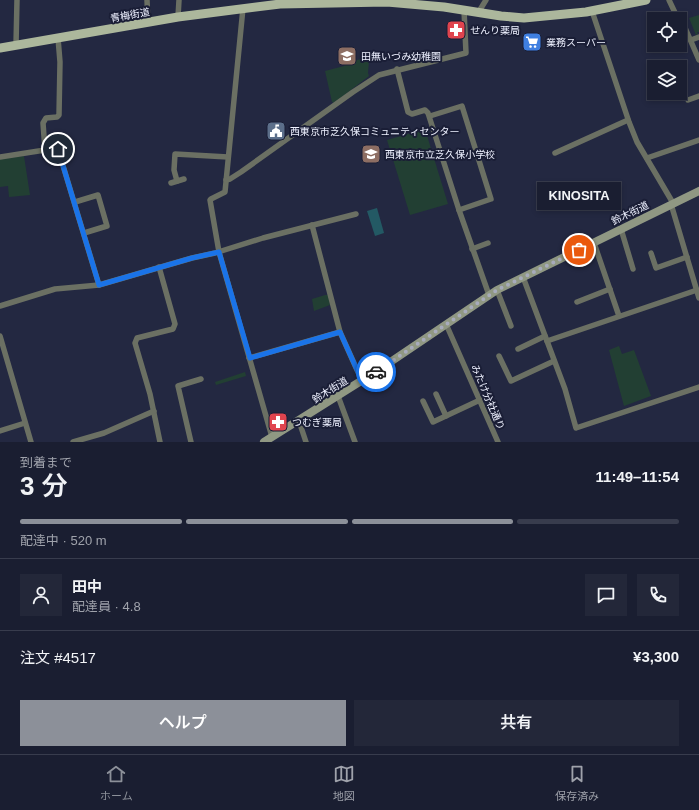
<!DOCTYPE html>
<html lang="ja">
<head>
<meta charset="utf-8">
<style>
  body { margin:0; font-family:Arial,"Noto Sans JP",sans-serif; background:#232739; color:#f1f3f6; height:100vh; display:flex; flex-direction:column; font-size:15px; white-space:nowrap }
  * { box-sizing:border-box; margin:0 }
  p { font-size:13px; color:#9fa2ab }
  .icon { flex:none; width:22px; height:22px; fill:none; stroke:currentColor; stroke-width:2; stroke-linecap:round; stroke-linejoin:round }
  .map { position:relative; height:442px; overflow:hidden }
  .drawer { display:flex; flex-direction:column; background:#1a1e31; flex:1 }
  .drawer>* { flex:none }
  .controls { position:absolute; left:647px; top:12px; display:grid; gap:8px }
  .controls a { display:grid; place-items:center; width:40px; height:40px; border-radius:0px; background:#1a1e31; box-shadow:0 2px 6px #0003,0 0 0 1px #383c4d; font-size:20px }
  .pin { position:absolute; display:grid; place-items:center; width:34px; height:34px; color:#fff; margin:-17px; border:2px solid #fff; border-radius:50%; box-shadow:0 1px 4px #0007 }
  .courier { position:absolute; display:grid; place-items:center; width:40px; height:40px; margin:-20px; border:3px solid #1a73e8; border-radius:50%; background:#fff; color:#222; box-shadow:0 1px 5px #0007 }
  .bubble { position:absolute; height:28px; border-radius:0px; background:#1a1e31; box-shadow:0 2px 6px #0003,0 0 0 1px #383c4d; font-size:13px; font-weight:600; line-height:28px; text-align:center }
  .head em { font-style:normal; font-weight:600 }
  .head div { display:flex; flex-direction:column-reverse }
  .head { display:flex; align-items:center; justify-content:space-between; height:68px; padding:0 20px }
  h1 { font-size:26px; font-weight:600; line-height:30px }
  .bar { display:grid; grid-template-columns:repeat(4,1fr); gap:6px 4px; align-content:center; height:48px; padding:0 20px }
  .bar i { height:5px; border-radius:3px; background:#383c4d }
  .bar .on { background:#8c9099 }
  .bar p { grid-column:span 4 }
  .line { display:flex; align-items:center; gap:10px; padding:0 20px; border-top:1px solid #383c4d }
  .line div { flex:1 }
  .round { display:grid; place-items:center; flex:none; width:42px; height:42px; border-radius:0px; background:#232739 }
  .cta { display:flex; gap:8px; margin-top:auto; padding:8px 20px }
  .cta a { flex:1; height:46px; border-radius:0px; background:#8c9099; color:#fff; font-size:16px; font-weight:600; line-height:46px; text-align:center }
  .cta a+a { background:#232739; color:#f1f3f6 }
  .tabs { display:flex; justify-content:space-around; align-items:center; height:56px; border-top:1px solid #383c4d; background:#1a1e31; font-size:11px; color:#9fa2ab }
  .tabs a { display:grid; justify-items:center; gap:2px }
  .tabs .on { color:#8c9099 }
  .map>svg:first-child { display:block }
  .green { fill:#223f33 }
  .water { fill:#235964 }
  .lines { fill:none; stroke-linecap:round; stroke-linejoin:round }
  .minor { stroke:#6b7063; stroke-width:5.5 }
  .secondary { stroke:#909883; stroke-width:8 }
  .primary { stroke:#acb79c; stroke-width:9 }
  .done { stroke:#a7abbc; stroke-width:4; stroke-dasharray:0 7.2 }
  .route { stroke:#1a73e8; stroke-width:5 }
  .labels { text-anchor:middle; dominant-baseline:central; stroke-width:4; stroke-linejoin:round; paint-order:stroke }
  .street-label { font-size:10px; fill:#eef1ff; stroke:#1a1e36 }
  .poi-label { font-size:10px; fill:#eef1ff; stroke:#1a1e36; text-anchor:start }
</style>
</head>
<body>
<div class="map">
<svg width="699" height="442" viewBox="0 0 699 442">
  <rect width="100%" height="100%" fill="#232841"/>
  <g class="green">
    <path d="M699 15V32H697L698 34 696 35 689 18Z"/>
    <path d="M361 59H367L369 61 368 73 369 76 334 103 332 102 325 71 344 66 345 63Z"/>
    <path d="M425 129 448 204 410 215 387 140Z"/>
    <path d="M24 156 30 195 9 197 8 186 0 187V159Z"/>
    <path d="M325 295H328L330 305 314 311 312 299Z"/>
    <path d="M619 346 622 354 634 350 651 396 624 406 609 350Z"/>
    <path d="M245 372 246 376 216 385 215 382Z"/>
  </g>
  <path class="water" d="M377 208 384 233 375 236 367 211Z"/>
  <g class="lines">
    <g class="minor">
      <path d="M147 0 148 23"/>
      <path d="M669 0 678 19"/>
      <path d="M243 8 225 192 211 199 210 200 219 252 272 437"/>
      <path d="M592 11 629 122 637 142 673 203"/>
      <path d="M478 13 486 0"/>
      <path d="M178 17 179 0"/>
      <path d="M680 22 686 30 699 60"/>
      <path d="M691 40 699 37"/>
      <path d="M16 45 17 0"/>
      <path d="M397 69 408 112 412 114 425 110 428 113 459 210 489 295"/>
      <path d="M688 100 699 96"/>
      <path d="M430 116 462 106 491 199 459 210"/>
      <path d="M45 150 43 123 46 118 57 117 59 115 60 62 58 38"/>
      <path d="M555 153 628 120"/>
      <path d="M0 157 45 150 58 149 99 285"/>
      <path d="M647 158 699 140"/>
      <path d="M226 180 230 179 241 172 353 92 379 75 466 53 464 10"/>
      <path d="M177 181 174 170 175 154 228 157"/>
      <path d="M171 183 184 179"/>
      <path d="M75 202 98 195 107 226 84 233"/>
      <path d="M671 204 699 298"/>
      <path d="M312 225 340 332 362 381"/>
      <path d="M621 229 633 269"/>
      <path d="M594 243 619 316"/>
      <path d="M472 249 488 243"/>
      <path d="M651 253 656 268 687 257"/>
      <path d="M159 267 175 324 173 329 137 338 135 343 150 394 160 442"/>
      <path d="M523 277 565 389 576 428 699 387"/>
      <path d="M497 290 511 326"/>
      <path d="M577 302 610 289"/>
      <path d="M0 306 55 289 99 285 192 258 215 253 263 238 356 214"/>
      <path d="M446 324 498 442"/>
      <path d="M0 336 31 442"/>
      <path d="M547 341 697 290"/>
      <path d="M518 349 545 336"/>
      <path d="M499 356 511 381 554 361"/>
      <path d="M249 358 340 332"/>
      <path d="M436 394 446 416"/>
      <path d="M338 396 355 442"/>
      <path d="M423 401 433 422 480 400"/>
      <path d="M299 421 306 442"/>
      <path d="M0 431 25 423"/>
      <path d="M73 442 104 433 154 411"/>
      <path d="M191 442 178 386 201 379"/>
    </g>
    <path class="secondary" d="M264 442 380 369 497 290 699 191"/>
    <path class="primary" d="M0 48 178 17 280 4 387 2 444 7 501 16 524 18 586 12 646 0"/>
  </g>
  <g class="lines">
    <path class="done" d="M376 372 497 290 579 250"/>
    <path class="route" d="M58 149 99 285 192 258 219 252 250 358 340 332 362 381 376 372"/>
  </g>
  <defs>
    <symbol id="pharmacy-square" viewBox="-11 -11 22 22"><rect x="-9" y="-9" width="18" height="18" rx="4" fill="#e0444e" stroke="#1a1e36"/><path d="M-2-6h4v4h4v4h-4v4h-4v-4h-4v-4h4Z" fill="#fff"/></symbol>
    <symbol id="supermarket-square" viewBox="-11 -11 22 22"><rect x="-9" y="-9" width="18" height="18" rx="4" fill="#3f7fe0" stroke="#1a1e36"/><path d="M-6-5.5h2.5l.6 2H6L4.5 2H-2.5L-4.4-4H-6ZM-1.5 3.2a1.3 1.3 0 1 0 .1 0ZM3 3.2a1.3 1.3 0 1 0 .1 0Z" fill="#fff"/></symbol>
    <symbol id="school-square" viewBox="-11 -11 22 22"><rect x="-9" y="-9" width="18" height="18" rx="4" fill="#8d6e63" stroke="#1a1e36"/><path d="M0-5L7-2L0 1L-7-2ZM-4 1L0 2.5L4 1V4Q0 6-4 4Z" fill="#fff"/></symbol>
    <symbol id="civic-square" viewBox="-11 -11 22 22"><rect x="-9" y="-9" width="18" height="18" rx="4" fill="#5c6f8a" stroke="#1a1e36"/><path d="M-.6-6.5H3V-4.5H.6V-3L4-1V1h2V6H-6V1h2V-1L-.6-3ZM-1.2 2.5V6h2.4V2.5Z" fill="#fff"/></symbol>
  </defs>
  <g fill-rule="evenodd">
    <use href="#pharmacy-square" x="445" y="19" width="22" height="22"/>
    <use href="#supermarket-square" x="521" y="31" width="22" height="22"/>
    <use href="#school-square" x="336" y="45" width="22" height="22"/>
    <use href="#civic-square" x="265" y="120" width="22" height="22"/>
    <use href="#school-square" x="360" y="143" width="22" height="22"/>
    <use href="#pharmacy-square" x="267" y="411" width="22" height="22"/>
  </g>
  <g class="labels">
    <g class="street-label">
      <text transform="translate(130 15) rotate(-10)">青梅街道</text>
      <text transform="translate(630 213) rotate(-26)">鈴木街道</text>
      <text transform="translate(330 390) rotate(-32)">鈴木街道</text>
      <text transform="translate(488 397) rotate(67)">みたけ分社通り</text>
    </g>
    <g class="poi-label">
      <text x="470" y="30">せんり薬局</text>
      <text x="546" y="42">業務スーパー</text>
      <text x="361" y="56">田無いづみ幼稚園</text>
      <text x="290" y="131">西東京市芝久保コミュニティセンター</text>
      <text x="385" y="154">西東京市立芝久保小学校</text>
      <text x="292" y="422">つむぎ薬局</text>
    </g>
  </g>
</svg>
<div class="controls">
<a><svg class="icon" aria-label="locate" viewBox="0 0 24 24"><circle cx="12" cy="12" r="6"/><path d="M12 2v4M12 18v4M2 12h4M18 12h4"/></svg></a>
<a><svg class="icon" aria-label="layers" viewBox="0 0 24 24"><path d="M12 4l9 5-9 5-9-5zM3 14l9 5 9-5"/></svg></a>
</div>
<div class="pin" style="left:579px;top:250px;background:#ea580c"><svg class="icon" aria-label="bag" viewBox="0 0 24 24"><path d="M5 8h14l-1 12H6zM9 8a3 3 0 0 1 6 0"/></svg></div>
<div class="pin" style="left:58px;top:149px;background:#1f2937"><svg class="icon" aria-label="home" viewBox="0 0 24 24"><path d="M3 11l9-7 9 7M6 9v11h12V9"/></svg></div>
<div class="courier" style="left:376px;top:372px"><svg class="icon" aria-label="car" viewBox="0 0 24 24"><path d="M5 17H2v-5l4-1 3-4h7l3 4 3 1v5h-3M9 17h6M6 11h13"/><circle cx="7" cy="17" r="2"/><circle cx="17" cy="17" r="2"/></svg></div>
<div class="bubble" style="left:537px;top:182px;width:84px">KINOSITA</div>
</div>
<section class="drawer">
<div class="head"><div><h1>3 分</h1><p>到着まで</p></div><em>11:49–11:54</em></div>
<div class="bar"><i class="on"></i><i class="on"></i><i class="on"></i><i></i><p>配達中 · 520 m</p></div>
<div class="line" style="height:72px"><a class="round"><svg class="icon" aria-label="person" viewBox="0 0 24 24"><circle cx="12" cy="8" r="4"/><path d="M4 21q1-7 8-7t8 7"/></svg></a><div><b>田中</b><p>配達員 · 4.8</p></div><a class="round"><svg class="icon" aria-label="chat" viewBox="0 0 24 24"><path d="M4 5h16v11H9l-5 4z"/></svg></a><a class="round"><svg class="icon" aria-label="phone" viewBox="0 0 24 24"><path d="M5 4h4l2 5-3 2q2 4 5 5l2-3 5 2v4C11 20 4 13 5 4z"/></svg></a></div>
<div class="line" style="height:52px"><div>注文 #4517</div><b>¥3,300</b></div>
<div class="cta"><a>ヘルプ</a><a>共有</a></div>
</section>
<nav class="tabs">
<a class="on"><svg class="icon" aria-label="home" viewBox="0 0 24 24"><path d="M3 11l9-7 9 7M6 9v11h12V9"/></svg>ホーム</a>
<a><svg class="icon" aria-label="map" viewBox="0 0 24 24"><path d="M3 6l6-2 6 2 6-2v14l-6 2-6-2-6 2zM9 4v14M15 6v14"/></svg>地図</a>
<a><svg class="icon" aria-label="saved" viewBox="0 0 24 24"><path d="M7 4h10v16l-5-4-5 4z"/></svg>保存済み</a>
</nav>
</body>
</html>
